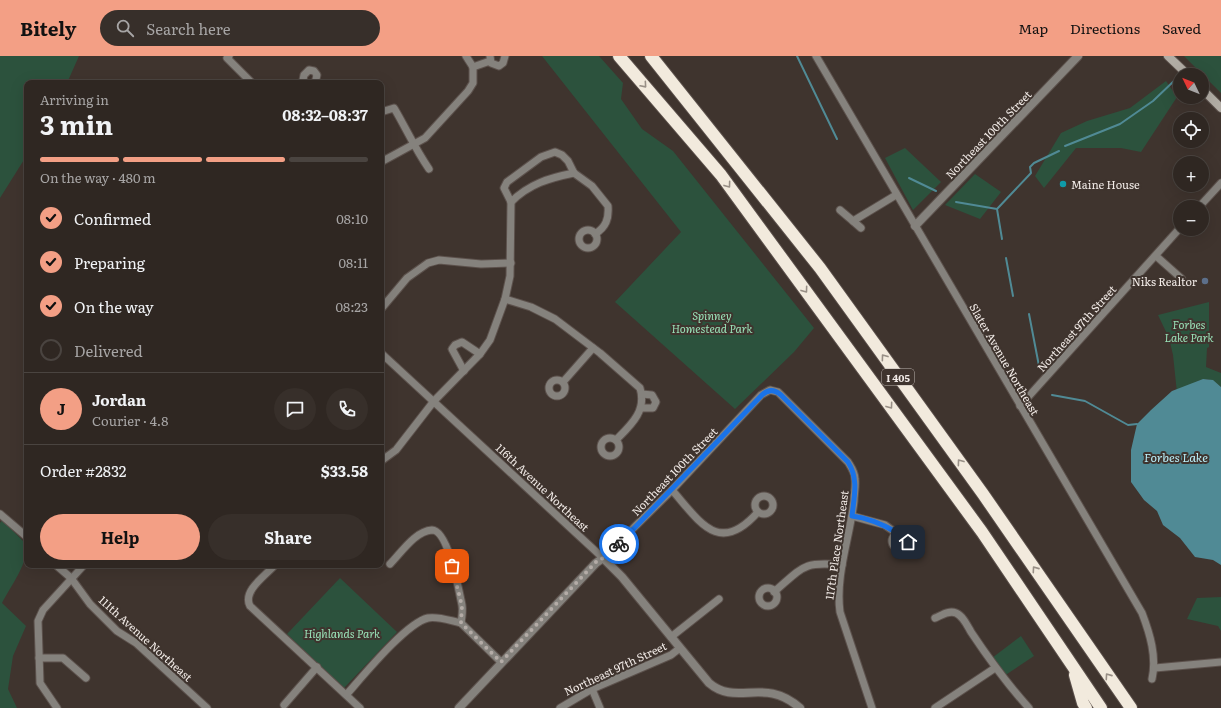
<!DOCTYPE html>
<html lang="en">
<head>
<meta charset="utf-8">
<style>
  body { margin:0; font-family:Literata,serif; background:#372f2a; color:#f1f3f6; height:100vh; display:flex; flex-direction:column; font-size:15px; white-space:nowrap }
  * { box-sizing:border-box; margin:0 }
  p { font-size:13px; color:#a7a5a5 }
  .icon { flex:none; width:22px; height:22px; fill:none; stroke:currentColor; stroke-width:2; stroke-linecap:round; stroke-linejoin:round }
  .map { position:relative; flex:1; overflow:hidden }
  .details { position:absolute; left:24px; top:24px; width:360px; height:488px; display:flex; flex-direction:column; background:#2f2722; border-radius:8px; box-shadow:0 4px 16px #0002,0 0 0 1px #4a4440 }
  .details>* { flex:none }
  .needle { width:26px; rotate:313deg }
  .tools { position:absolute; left:1173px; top:12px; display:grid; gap:8px }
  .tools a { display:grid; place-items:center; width:36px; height:36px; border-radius:50%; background:#2f2722; box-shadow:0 4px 16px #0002,0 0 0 1px #4a4440; font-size:20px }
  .pin { position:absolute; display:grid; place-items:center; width:34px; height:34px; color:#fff; margin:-17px; border-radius:8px; box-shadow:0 2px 6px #0006 }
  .courier { position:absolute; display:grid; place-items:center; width:40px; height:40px; margin:-20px; border:3px solid #1a73e8; border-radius:50%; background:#fff; color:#222; box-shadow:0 1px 5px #0007 }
  .overview em { font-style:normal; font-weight:700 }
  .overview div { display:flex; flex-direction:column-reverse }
  .overview { display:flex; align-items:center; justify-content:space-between; height:68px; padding:0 16px }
  h1 { font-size:26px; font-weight:700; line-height:30px }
  .bar { display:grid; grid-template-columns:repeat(4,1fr); gap:6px 4px; align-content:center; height:48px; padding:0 16px }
  .bar i { height:5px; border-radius:3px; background:#4a4440 }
  .bar .current { background:#f39f85 }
  .bar p { grid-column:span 4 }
  .line { display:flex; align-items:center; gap:10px; padding:0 16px; border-top:1px solid #4a4440 }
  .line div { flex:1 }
  .round { display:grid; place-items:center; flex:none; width:42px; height:42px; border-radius:21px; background:#372f2a }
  ol { padding:0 16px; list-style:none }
  li { display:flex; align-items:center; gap:12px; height:44px }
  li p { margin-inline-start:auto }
  li .icon { padding:4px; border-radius:50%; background:#f39f85; color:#111; stroke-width:4 }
  li:last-child { color:#a7a5a5 }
  li i { width:22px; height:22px; border:2px solid #4a4440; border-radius:50% }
  .cta { display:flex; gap:8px; margin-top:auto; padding:8px 16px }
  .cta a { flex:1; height:46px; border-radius:24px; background:#f39f85; color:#111; font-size:16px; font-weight:700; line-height:46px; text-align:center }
  .cta a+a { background:#372f2a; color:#f1f3f6 }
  header { display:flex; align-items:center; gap:24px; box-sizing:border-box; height:56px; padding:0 20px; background:#f39f85; color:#111 }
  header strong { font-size:19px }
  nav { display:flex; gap:22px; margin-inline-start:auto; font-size:14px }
  .search { width:280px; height:36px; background:#372f2a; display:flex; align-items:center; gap:10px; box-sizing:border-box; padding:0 14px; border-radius:22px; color:#a7a5a5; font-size:15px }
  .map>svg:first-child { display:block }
  .green { fill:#2c523d }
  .water { fill:#508a95 }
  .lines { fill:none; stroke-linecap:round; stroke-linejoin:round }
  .stream { stroke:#508a95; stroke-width:2 }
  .minor-casing { stroke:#5c514c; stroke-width:9 }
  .tertiary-casing { stroke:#5c514c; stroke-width:10 }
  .secondary-casing { stroke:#5c514c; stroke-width:10 }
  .motorway-casing { stroke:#5c514c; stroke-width:14 }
  .minor { stroke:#85827d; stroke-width:7 }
  .tertiary { stroke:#85827d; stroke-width:8 }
  .secondary { stroke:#b1aca4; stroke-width:8 }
  .motorway { stroke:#f2eadd; stroke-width:12 }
  .oneway { stroke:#988f86 }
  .done { stroke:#b4aca7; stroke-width:4; stroke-dasharray:0 7.2 }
  .route { stroke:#1a73e8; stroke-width:5 }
  .culture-dot { fill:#0f9aa8; stroke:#3f342e; stroke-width:1.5 }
  .service-dot { fill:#5c6f8a; stroke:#3f342e; stroke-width:1.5 }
  .labels { text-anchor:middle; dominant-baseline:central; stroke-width:4; stroke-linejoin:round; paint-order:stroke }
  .shield { fill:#3f342e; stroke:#bdb5b0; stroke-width:1 }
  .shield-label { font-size:10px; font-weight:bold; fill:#f3ece8 }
  .street-label { font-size:11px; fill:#f3ece8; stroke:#3f342e }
  .poi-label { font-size:11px; fill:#f3ece8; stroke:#3f342e; text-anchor:start }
  .park-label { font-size:11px; font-style:italic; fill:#99e2b8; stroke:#3f342e }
  .water-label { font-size:12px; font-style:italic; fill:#baeff9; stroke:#3f342e }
</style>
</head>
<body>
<header>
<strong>Bitely</strong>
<div class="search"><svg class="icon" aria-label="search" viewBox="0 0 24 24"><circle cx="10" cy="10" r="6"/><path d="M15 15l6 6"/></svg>Search here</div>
<nav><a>Map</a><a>Directions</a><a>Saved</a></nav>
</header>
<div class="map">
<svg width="1221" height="652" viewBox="0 0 1221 652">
  <rect width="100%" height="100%" fill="#3f342e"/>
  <g class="green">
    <path d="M0 0H79L67 27H27V99L0 142Z"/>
    <path d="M542 0H599L623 27 621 43 642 73 673 95 814 272 794 296 735 353 615 246 681 176Z"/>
    <path d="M1184 0H1221V37Z"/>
    <path d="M1166 25 1177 41 1141 96 1121 92H1076L1044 132 1035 120 1061 77 1087 65 1130 52Z"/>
    <path d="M905 92 941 126 913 154 885 102Z"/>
    <path d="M975 118 1001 136 980 163 945 149Z"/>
    <path d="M1209 246V291L1207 292 1206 311 1221 317V331C1205 315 1195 327 1177 337L1173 299 1169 282 1158 259Z"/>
    <path d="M2 464 27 489C27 509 11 530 2 547L26 570 13 600 8 633 17 652H0V467Z"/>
    <path d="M340 522 397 576 344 632 287 578Z"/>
    <path d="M1221 541V575L1218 570 1187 563 1197 542Z"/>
    <path d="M1021 580 1034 600 1004 620 992 602Z"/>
  </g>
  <path class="water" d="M1203 323 1213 324 1221 331V509L1213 504 1195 501 1180 482 1163 469 1157 455 1144 444 1131 426V394L1137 368 1151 354 1172 335Z"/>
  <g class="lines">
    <g class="stream">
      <path d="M797 0 837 83"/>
      <path d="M1065 90 1120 68 1153 45 1176 23"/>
      <path d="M909 122 936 135"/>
      <path d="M956 146 997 153 1002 183"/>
      <path d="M997 153 1031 117 1030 111 1034 107 1059 95"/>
      <path d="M1006 202 1013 240"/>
      <path d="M1029 258 1039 310"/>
      <path d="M1052 339 1085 345 1128 369 1137 368"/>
    </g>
    <defs>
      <g id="minor">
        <path d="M229 0 227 2 252 27"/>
        <path d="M466 0 473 11"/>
        <path d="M490 0 491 7 499 10 503 7 505 0"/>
        <path d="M816 0 1142 557C1150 578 1157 601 1152 623"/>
        <path d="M306 27 303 24 304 19 309 14 314 15 317 19 315 27"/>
        <path d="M381 56 394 52C406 72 415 93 429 113"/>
        <path d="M381 106 425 82 468 35 473 27V11L490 5"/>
        <path d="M511 146C529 128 549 122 574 117"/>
        <path d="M1199 151 1221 127"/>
        <path d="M840 154 853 165 896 139"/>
        <path d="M853 165 861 172"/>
        <circle cx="588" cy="183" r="9"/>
        <path d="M1156 200 1182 223"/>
        <path d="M505 243 531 251 555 263 600 297 640 332C647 355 631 369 616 384"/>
        <path d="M381 253 407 222 428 207 439 204 481 208 511 207"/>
        <path d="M381 297 603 502 672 434 761 339 770 334 778 336 848 406C851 411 855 416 855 423 856 430 854 438 854 445 850 481 835 519 840 556L872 652"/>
        <path d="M464 315 452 293 455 289 462 286 480 298"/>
        <circle cx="557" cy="332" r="8"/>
        <path d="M563 326 593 292"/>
        <path d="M1020 350 1180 172"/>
        <path d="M641 352H653L656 346 652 339 642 338"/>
        <circle cx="610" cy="391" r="9"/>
        <path d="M381 405 396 394 434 345 480 298 490 284 505 243 510 220 511 146 504 132 507 126 541 101 555 96 562 99 568 105 574 117 592 130 608 150C609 163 606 171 595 178"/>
        <path d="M672 434C700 466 719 500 758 456"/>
        <circle cx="764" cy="449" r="9"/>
        <path d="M0 458 27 481"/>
        <path d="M852 460 885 469 896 477"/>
        <circle cx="900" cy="485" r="8"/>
        <path d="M390 508C401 497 415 475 432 474 448 474 459 535 462 549 463 555 462 561 461 567"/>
        <path d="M56 509 71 522 90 548 117 575 136 587 207 652"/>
        <path d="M275 509C266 519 242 535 250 550L360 652"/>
        <circle cx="768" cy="541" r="9"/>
        <path d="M774 536C803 511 803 505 842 509"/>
        <path d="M935 562C942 559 949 554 956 557 963 560 967 569 971 576 989 603 1007 628 1029 652"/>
        <path d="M461 567 501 606"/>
        <path d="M671 581 719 543"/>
        <path d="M39 602H63L86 622"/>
        <path d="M1155 612 1221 606"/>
        <path d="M592 633 600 652"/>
        <path d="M347 638C363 620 406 567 428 562 438 560 451 565 461 567"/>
        <path d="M284 649 317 611"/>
        <path d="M57 652 40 627 38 565 43 554 84 509"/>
        <path d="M560 652 592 633 671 599 680 592"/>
        <path d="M935 652 995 612"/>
      </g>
      <g id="tertiary">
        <path d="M915 170 1078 0"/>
        <path d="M459 652 596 507 603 502 622 521 709 627C737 651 764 620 800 652"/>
      </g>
      <g id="secondary">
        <path d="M1168 0 1188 19"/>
        <path d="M1202 33 1221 52"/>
      </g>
      <g id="motorway">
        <path d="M619 0 721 119 982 476 1101 652"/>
        <path d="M651 0 820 212 983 438 1131 652"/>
        <path d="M1075 619 1083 647 1086 652"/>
      </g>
    </defs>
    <use href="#minor" class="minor-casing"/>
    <use href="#tertiary" class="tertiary-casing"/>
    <use href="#secondary" class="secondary-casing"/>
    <use href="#motorway" class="motorway-casing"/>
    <use href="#minor" class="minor"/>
    <use href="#tertiary" class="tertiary"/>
    <use href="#secondary" class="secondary"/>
    <use href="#motorway" class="motorway"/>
  </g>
  <defs><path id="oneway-chevron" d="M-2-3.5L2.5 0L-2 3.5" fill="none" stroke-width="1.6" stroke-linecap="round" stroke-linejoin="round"/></defs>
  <g class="oneway">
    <use href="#oneway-chevron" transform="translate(644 29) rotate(49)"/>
    <use href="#oneway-chevron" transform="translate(728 129) rotate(54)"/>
    <use href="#oneway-chevron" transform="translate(805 234) rotate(54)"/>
    <use href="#oneway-chevron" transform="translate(884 301) rotate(-126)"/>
    <use href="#oneway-chevron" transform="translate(890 350) rotate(54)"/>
    <use href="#oneway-chevron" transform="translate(960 406) rotate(-126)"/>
    <use href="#oneway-chevron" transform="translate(1035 513) rotate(-125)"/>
    <use href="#oneway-chevron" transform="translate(1108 620) rotate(-125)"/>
  </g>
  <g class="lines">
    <path class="done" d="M452 510 462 550 461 567 501 606 596 506 608 499 619 488"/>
    <path class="route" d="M619 488 762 339C768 333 774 333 781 339L848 406C859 423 854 441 852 460 869 462 882 468 896 476 899 478 903 476 907 480L908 486"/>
  </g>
  <circle class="culture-dot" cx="1063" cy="128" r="4"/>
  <circle class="service-dot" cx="1205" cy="225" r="4"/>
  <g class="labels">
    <rect class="shield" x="882" y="313" width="32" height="16" rx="3"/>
    <g class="shield-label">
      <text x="898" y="321">I 405</text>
    </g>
    <g class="street-label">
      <text transform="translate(988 78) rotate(-46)">Northeast 100th Street</text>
      <text transform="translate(1076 272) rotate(-48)">Northeast 97th Street</text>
      <text transform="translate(1005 303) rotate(60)">Slater Avenue Northeast</text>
      <text transform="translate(674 415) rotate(-46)">Northeast 100th Street</text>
      <text transform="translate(543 431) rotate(43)">116th Avenue Northeast</text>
      <text transform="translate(836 489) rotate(-82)">117th Place Northeast</text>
      <text transform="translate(146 582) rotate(42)">111th Avenue Northeast</text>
      <text transform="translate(615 612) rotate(-25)">Northeast 97th Street</text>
    </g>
    <g class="poi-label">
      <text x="1071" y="128">Maine House</text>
      <text x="1197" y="225" text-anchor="end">Niks Realtor</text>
    </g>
    <g class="park-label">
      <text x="712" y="259">Spinney<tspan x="712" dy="13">Homestead Park</tspan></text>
      <text x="1189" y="268">Forbes<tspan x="1189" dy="13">Lake Park</tspan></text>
      <text x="342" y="577">Highlands Park</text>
    </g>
    <g class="water-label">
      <text x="1176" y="401">Forbes Lake</text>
    </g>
  </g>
</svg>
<div class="tools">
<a><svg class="needle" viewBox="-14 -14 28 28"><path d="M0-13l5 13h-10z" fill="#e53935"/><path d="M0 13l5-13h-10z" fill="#a7a5a5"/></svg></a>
<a><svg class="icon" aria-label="locate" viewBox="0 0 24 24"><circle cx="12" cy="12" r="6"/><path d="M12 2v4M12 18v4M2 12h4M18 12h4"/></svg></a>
<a>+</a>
<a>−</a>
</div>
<div class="pin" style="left:452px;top:510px;background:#ea580c"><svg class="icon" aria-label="bag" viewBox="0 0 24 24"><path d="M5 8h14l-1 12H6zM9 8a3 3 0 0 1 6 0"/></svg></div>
<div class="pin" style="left:908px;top:486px;background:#1f2937"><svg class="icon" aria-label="home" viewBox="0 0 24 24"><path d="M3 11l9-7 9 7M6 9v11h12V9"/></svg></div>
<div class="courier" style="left:619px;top:488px"><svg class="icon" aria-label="bike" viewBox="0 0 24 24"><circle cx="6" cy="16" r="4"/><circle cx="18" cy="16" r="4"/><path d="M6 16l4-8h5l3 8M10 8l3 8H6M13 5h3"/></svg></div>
<section class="details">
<div class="overview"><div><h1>3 min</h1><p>Arriving in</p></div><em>08:32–08:37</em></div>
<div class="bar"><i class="current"></i><i class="current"></i><i class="current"></i><i></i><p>On the way · 480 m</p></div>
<ol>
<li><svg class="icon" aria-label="check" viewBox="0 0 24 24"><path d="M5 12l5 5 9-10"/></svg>Confirmed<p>08:10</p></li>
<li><svg class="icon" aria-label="check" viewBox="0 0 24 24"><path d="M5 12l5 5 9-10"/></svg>Preparing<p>08:11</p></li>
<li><svg class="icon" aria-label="check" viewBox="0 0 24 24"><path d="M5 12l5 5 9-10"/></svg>On the way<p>08:23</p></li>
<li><i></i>Delivered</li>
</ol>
<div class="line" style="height:72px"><b class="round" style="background:#f39f85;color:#111">J</b><div><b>Jordan</b><p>Courier · 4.8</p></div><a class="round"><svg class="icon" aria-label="chat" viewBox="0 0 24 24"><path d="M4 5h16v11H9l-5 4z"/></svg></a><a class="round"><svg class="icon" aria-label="phone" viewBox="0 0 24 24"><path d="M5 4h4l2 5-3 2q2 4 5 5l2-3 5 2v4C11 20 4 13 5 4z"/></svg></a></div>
<div class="line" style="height:52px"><div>Order #2832</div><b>$33.58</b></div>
<div class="cta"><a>Help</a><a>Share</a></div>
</section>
</div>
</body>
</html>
